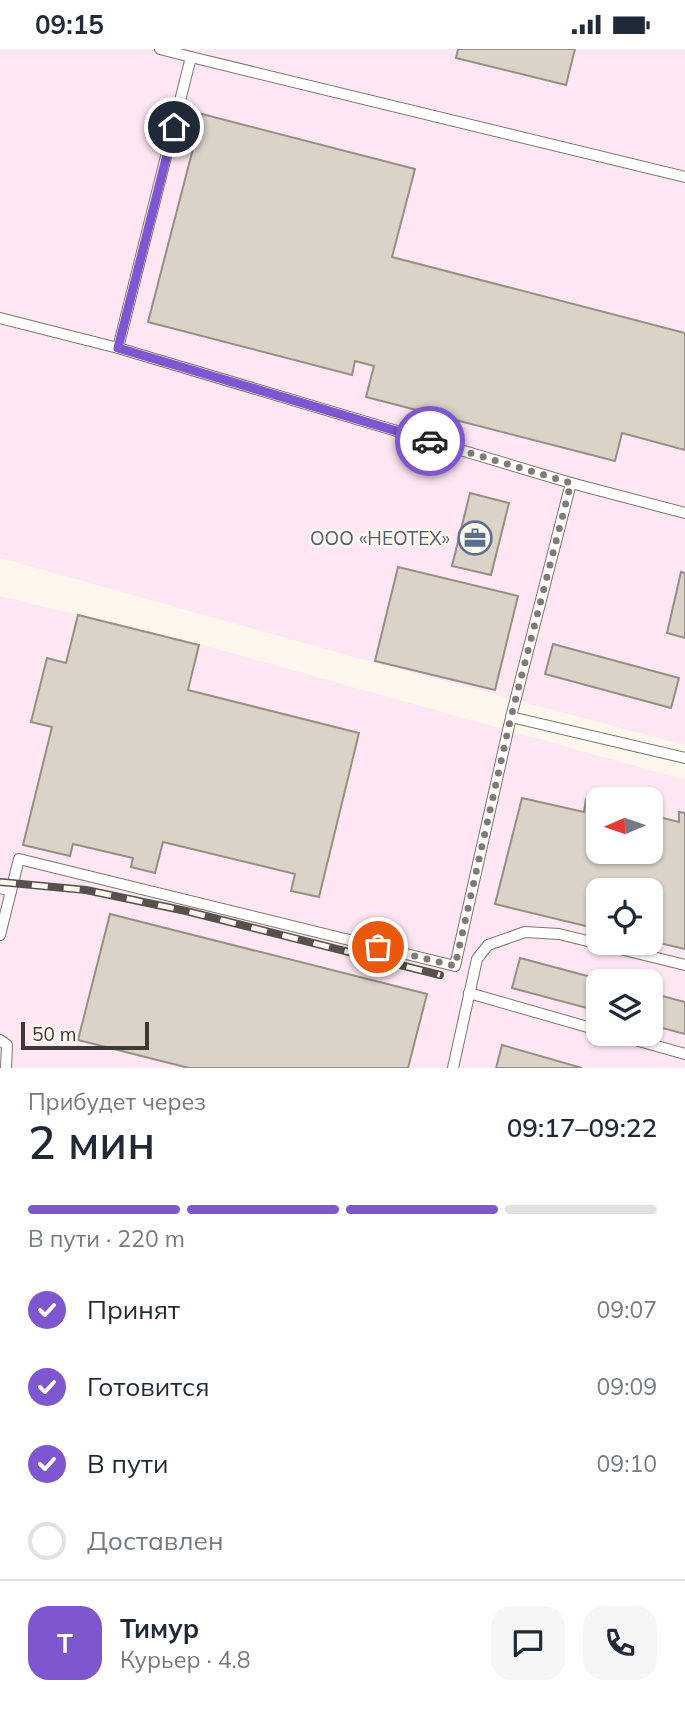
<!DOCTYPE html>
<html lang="ru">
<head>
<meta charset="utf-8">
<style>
  body { margin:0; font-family:Mulish,sans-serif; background:#f6f6f7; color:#1f2937; height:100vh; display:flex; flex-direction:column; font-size:26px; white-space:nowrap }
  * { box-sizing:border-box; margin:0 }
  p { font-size:23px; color:#747a83 }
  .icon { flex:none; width:38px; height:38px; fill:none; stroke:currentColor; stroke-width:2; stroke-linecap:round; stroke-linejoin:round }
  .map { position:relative; height:1019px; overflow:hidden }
  .sheet { display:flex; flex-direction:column; background:#fff; flex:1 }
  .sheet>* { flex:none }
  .needle { width:46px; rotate:268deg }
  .fabs { position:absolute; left:586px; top:738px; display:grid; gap:14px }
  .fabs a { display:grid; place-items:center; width:77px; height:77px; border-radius:14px; background:#fff; box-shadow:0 2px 5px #0004; font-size:35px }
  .scale { position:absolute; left:21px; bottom:18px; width:128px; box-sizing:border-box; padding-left:7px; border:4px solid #3c3834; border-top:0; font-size:19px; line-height:24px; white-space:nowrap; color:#3c3834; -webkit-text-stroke:5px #fef7ee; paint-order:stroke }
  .pin { position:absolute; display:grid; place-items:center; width:60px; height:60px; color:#fff; margin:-30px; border:4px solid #fff; border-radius:50%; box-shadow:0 2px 7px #0007 }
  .courier { position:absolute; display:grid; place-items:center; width:70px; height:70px; margin:-35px; border:5px solid #7e56cf; border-radius:50%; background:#fff; color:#222; box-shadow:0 2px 9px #0007 }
  .headline em { font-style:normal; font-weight:600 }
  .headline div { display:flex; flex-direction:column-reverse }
  .headline { display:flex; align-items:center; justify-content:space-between; height:119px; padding:0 28px }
  h1 { font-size:46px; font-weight:600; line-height:52px }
  .bar { display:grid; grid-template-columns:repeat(4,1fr); gap:10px 7px; align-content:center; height:84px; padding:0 28px }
  .bar i { height:9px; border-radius:5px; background:#e0e1e3 }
  .bar .on { background:#7e56cf }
  .bar p { grid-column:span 4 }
  .line { display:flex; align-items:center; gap:18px; padding:0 28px; border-top:2px solid #e0e1e3 }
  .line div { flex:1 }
  .round { display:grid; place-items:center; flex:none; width:74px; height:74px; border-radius:21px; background:#f6f6f7 }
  ol { padding:0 28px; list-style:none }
  li { display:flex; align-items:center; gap:21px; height:77px }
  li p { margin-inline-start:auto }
  li .icon { padding:7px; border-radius:50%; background:#7e56cf; color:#fff; stroke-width:4 }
  li:last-child { color:#747a83 }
  li i { width:38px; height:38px; border:4px solid #e0e1e3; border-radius:50% }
  .status { display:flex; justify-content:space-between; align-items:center; height:49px; padding:0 35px; background:#fff; direction:ltr }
  .status svg { height:19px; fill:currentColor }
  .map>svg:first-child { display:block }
  .industrial { fill:#fee7f3; fill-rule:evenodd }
  .building { fill:#dbd3c8; stroke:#978f85; stroke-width:2 }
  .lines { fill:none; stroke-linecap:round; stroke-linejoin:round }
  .lane-casing { stroke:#7d756b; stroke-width:12 }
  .lane { stroke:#fff; stroke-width:10 }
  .rail-casing { stroke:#56514d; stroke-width:8 }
  .rail { stroke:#fef7ee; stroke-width:5; stroke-dasharray:16; stroke-linecap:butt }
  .done { stroke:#807b75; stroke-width:7; stroke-dasharray:0 12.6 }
  .route { stroke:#7e56cf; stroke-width:9 }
  .labels { text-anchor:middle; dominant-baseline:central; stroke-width:5; stroke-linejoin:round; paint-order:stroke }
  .service-label { font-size:19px; fill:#4e5e75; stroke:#fef7ee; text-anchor:end }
</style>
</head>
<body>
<div class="status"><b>09:15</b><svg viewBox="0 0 49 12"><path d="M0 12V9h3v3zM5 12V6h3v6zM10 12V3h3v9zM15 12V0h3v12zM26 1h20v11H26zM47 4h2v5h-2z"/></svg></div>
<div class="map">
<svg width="685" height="1019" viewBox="0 0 685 1019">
  <rect width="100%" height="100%" fill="#fef7ee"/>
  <g class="industrial">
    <path d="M0 0H685V696L361 610 0 509Z"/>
    <path d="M0 547 200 595 685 731V1019H0ZM598 751H651V803H598ZM598 842H651V894H598ZM598 933H651V985H598Z"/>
  </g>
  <g class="building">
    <path d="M458 0H575L566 36 456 9Z"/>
    <path d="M202 65 415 120 392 208 685 284V401L622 384 615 412 366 348 374 317 355 312 352 326 148 273Z"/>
    <path d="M470 444 509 454 491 526 452 517Z"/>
    <path d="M398 518 518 547 495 641 375 612Z"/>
    <path d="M681 523 685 524V589L667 584Z"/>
    <path d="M78 566 199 596 188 641 359 684 319 848 291 842 295 825 163 793 155 824 131 818 133 809 73 795 70 807 23 796 52 678 31 673 47 609 66 614Z"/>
    <path d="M553 595 679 629 671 659 545 625Z"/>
    <path d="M522 749 584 763 586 750 598 753V803H651V766L679 773V763L685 764V900L651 892V842H598V880L495 855Z"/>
    <path d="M110 865 427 945 408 1019H189L78 991Z"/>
    <path d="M520 909 610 933H598V962L512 939Z"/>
    <path d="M651 944 685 953V985L651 976Z"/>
    <path d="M502 996 582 1019H496Z"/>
  </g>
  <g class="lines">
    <defs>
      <g id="lane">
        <path d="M160 0 191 8"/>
        <path d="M685 128 191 8 118 299 571 434 511 668 685 709"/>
        <path d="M0 269 118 299"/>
        <path d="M571 434 685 464"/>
        <path d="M0 839 11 842"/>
        <path d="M0 886 19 810 455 917 511 668"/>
        <path d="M469 944 598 981"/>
        <path d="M614 985 685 1005"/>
        <path d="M0 991 7 996 6 1019"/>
        <path d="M453 1019 477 910 488 896 525 883 559 885 685 916"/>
      </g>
    </defs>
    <use href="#lane" class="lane-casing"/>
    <use href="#lane" class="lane"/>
    <defs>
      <path id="rail" d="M0 833 86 841 186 862 440 926"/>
    </defs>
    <use href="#rail" class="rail-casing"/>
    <use href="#rail" class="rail"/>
  </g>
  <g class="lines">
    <path class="done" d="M378 898 455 917 511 668 571 434 430 392"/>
    <path class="route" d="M174 78 118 299 430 392"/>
  </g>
  <defs>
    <symbol id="office-ring" viewBox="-11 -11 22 22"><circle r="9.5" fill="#fef7ee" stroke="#5c6f8a" stroke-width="1.5"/><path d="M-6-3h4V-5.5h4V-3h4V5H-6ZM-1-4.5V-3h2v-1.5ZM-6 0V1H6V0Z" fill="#5c6f8a"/></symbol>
  </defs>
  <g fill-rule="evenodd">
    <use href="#office-ring" x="456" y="470" width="38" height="38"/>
  </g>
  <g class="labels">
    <g class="service-label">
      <text x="450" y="489">ООО «НЕОТЕХ»</text>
    </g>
  </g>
</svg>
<div class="fabs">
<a><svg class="needle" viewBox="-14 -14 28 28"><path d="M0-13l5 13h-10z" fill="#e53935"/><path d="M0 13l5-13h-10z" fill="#747a83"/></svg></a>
<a><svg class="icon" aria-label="locate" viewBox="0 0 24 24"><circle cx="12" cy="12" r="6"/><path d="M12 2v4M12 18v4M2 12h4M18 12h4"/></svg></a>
<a><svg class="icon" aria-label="layers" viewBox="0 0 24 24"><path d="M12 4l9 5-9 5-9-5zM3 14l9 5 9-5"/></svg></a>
</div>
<div class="scale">50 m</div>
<div class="pin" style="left:378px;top:898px;background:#ea580c"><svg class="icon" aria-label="bag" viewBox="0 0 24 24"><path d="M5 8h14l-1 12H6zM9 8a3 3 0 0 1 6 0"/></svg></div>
<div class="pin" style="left:174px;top:78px;background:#1f2937"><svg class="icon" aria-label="home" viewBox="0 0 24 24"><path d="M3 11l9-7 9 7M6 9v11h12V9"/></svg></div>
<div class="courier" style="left:430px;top:392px"><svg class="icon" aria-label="car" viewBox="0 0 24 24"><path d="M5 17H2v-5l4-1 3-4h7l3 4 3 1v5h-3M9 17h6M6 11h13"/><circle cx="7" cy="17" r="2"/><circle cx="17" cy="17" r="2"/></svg></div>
</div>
<section class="sheet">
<div class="headline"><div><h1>2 мин</h1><p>Прибудет через</p></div><em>09:17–09:22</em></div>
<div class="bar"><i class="on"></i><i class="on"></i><i class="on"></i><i></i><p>В пути · 220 m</p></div>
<ol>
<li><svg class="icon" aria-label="check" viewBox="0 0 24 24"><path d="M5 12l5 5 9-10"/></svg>Принят<p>09:07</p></li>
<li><svg class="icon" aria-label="check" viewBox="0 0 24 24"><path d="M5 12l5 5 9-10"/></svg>Готовится<p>09:09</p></li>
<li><svg class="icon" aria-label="check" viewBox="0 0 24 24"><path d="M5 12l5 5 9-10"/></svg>В пути<p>09:10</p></li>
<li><i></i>Доставлен</li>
</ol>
<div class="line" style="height:126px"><b class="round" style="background:#7e56cf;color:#fff">Т</b><div><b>Тимур</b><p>Курьер · 4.8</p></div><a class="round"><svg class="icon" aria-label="chat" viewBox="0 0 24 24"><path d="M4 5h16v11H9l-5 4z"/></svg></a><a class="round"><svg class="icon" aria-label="phone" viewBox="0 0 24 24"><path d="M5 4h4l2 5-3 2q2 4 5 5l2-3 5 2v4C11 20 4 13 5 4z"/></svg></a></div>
</section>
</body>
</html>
